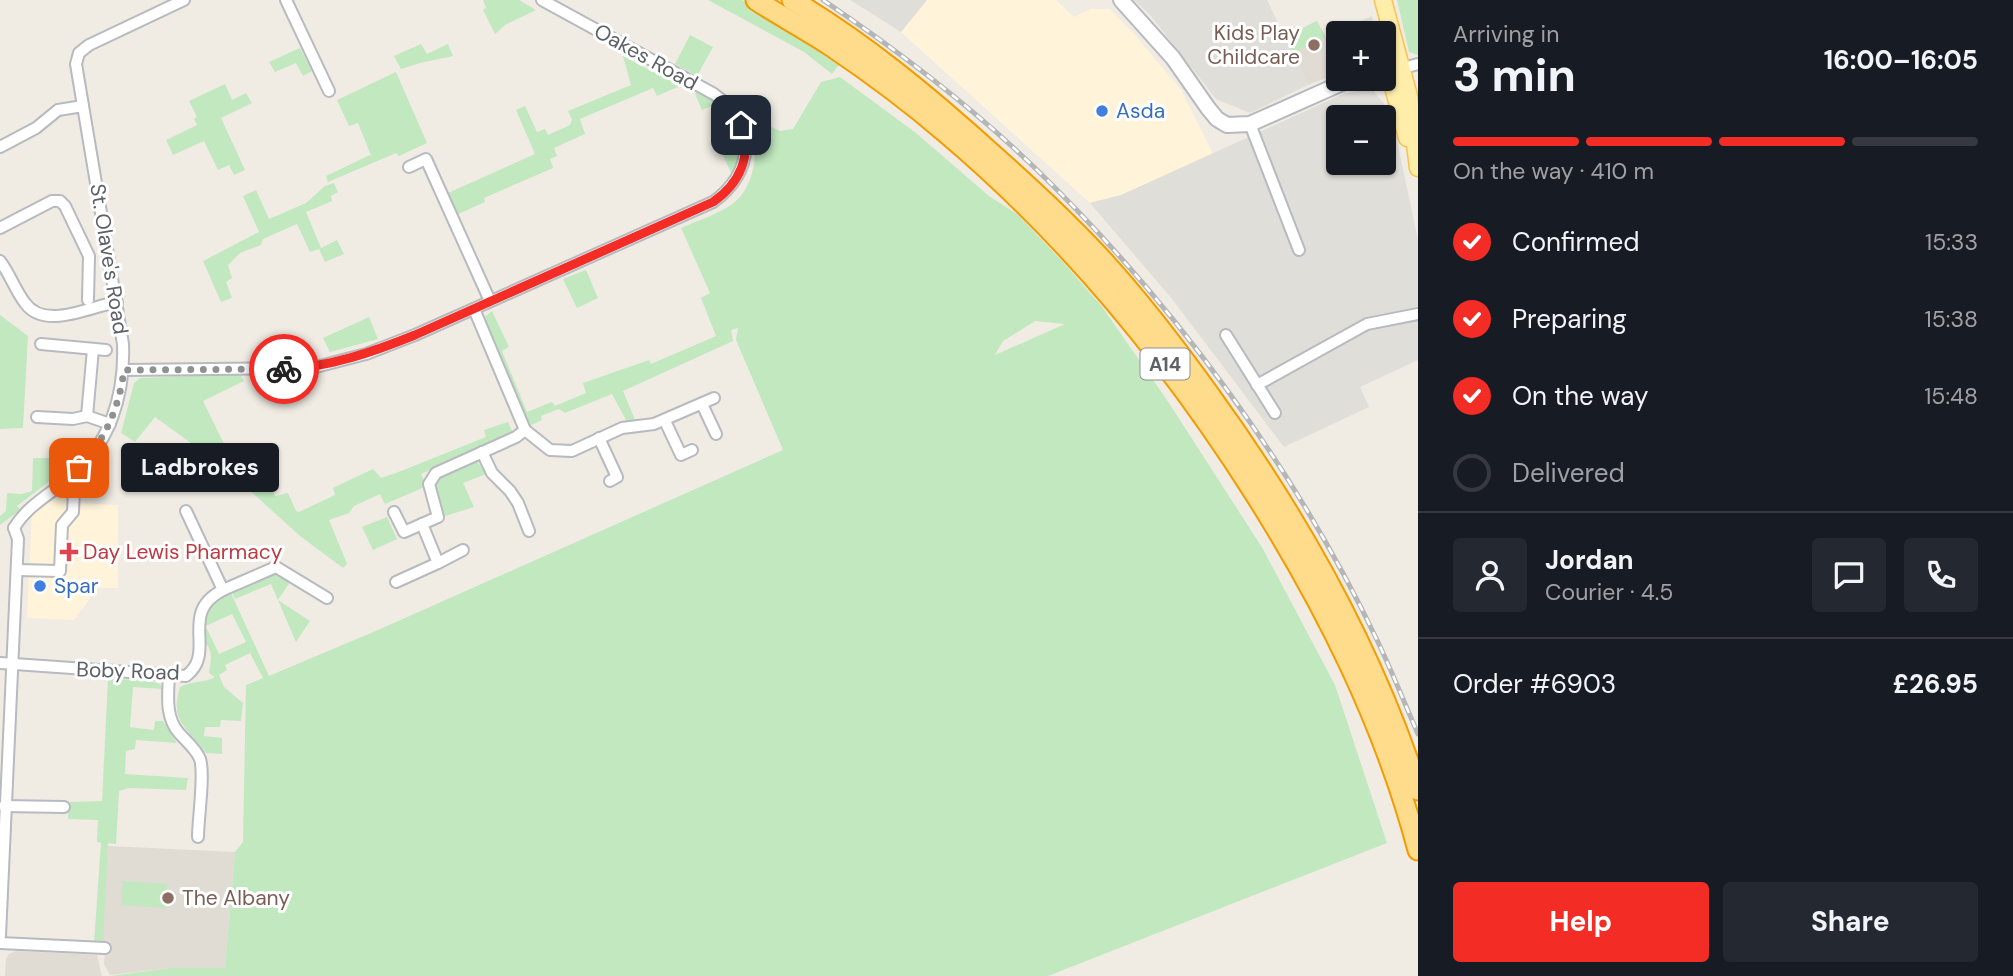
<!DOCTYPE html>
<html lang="en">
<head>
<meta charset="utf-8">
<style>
  body { margin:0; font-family:"DM Sans",sans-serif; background:#242831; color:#f1f3f6; height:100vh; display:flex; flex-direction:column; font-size:26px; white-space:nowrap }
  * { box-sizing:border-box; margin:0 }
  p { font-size:23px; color:#9ea1a6 }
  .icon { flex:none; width:38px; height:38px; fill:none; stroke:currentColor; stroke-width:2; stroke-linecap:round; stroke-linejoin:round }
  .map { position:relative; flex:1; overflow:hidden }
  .drawer { display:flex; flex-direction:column; background:#171b24; width:595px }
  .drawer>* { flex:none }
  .fabs { position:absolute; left:1326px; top:21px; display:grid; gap:14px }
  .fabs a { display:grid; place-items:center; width:70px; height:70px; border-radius:7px; background:#171b24; box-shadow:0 2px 5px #0004; font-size:35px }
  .pin { position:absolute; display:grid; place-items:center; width:60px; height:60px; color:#fff; margin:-30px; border-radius:14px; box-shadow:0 4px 10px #0006 }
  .courier { position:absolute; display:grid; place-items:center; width:70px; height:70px; margin:-35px; border:5px solid #f32c26; border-radius:50%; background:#fff; color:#222; box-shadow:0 2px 9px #0007 }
  .bubble { position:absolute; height:49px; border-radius:7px; background:#171b24; box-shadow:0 2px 5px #0004; font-size:23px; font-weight:700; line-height:49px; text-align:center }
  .head em { font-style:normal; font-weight:700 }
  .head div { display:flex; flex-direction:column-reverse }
  .head { display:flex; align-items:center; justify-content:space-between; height:119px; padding:0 35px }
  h1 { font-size:46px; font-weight:700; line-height:52px }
  .bar { display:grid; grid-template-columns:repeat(4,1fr); gap:10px 7px; align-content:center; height:84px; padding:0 35px }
  .bar i { height:9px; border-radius:5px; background:#363941 }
  .bar .selected { background:#f32c26 }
  .bar p { grid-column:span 4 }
  .line { display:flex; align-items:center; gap:18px; padding:0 35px; border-top:2px solid #363941 }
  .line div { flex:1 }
  .round { display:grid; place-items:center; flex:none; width:74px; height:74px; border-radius:7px; background:#242831 }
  ol { padding:0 35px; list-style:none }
  li { display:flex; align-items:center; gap:21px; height:77px }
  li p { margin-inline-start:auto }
  li .icon { padding:7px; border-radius:50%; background:#f32c26; color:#fff; stroke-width:4 }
  li:last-child { color:#9ea1a6 }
  li i { width:38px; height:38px; border:4px solid #363941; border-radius:50% }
  .primary-button { display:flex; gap:14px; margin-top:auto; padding:14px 35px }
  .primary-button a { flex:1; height:80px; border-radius:7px; background:#f32c26; color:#fff; font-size:28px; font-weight:700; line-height:80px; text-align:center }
  .primary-button a+a { background:#242831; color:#f1f3f6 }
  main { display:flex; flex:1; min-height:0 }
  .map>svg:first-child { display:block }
  .commercial { fill:#fff4da }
  .industrial { fill:#e0ded9; fill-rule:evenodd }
  .education { fill:#e0dbd3 }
  .green { fill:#c1e8bf; fill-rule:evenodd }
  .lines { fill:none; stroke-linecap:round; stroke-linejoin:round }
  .street-casing { stroke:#b7babf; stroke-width:14 }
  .secondary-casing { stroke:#b6babf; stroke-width:18 }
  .primary-casing { stroke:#fac253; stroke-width:19 }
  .highway-casing { stroke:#f49b00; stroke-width:23 }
  .street { stroke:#fff; stroke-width:10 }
  .secondary { stroke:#fff; stroke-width:14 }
  .primary { stroke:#ffedaa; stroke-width:16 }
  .highway { stroke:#ffdc8c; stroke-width:19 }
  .rail-casing { stroke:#b5b6b7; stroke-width:5 }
  .rail { stroke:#fff; stroke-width:2.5; stroke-dasharray:8; stroke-linecap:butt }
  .done { stroke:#909292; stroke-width:7; stroke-dasharray:0 12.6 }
  .route { stroke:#f32c26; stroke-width:9 }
  .education-dot { fill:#8d6e63; stroke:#fff; stroke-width:2.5 }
  .shop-dot { fill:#3f7fe0; stroke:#fff; stroke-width:2.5 }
  .health-dot { fill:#e0444e; stroke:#fff; stroke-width:2.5 }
  .labels { text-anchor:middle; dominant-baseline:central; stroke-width:6; stroke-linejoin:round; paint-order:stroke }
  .shield { fill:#fff; stroke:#8d9094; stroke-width:2 }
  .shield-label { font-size:19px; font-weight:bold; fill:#5c6166 }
  .education-label { font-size:21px; fill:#785e54; stroke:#fff; text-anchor:end }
  .street-label { font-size:21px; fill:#5c6166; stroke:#fff }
  .shop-label { font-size:21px; fill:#366cbe; stroke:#fff; text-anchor:start }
  .health-label { font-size:21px; fill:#be3a42; stroke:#fff; text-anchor:start }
</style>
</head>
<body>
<main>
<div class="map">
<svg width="1418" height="976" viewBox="0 0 1418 976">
  <rect width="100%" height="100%" fill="#f0ece4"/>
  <g class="commercial">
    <path d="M927 0H1056L1074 17 1091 9H1110L1133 33 1181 90 1213 154 1121 195 1090 203 901 32Z"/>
    <path d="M61 495 78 503 118 505V588H98L74 620 27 618 32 513Z"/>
  </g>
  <g class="industrial">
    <path d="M850 0H927L901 32Z"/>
    <path d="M1134 0H1267L1308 85 1250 113 1216 99 1150 15Z"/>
    <path d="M1371 88 1391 112 1418 240V360L1360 387 1369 407 1284 447 1172 299 1090 203 1121 195 1343 94ZM1339 117H1384V163H1339Z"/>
  </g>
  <g class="education">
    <path d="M1372 16 1374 33H1339V73L1308 85 1285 37 1317 21 1326 37Z"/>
    <path d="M108 846 235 852 225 968H171L110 975 104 964 105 945 101 944Z"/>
    <path d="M16 951 97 955 102 976H5L6 959 9 954Z"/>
  </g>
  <g class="green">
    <path d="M483 0H519L536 10 505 25 495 34 483 10 486 8Z"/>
    <path d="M708 0H742L768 15 839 65 832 74 804 52Z"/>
    <path d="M1397 0H1418V55L1409 52Z"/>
    <path d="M1317 21 1325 37 1293 53 1285 37Z"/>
    <path d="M690 35 713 47 697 76 675 64Z"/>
    <path d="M421 44 427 54 448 44 453 56 420 63 401 69 394 56Z"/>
    <path d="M300 48 312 71 303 76 296 63 275 72 269 62Z"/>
    <path d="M623 56 680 86 657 96 653 88 580 119 585 134 554 148 557 156 550 159 553 168 484 198 485 202 458 214 448 193 535 154 516 110 525 106 537 132 545 129 548 135 570 125 572 120 568 111 631 85Z"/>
    <path d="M396 72 427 143 399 156 396 153 328 182 326 176 370 155 372 158 358 123 349 126 337 100Z"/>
    <path d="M840 77 916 133 989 196 1017 214 1063 262 1103 308 1169 403 1263 549 1335 685 1387 843 1048 976H110L171 968H225L235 852 243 842 246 685 263 678 250 653 225 665 227 670 219 675 224 687 243 703 241 721 221 720 220 727H205L204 736 222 738V754L206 753C188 728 169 722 180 687 192 681 204 683 215 677L209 673C211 660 214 650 203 641V628L207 629 219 654 246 642 232 614 208 625H203L206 605 230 591 269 676 378 630 783 450 736 340 738 328 731 330 733 341 623 391 635 420 627 422 612 394 565 413 559 409 541 416 542 420 527 427 483 318 492 311 509 347 502 351 527 412 552 402 555 406 586 393 583 383 649 360 651 364 716 336 701 298 710 293 681 228C697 221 716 215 731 205 755 189 760 149 750 124L757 120 780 131 793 129 821 82ZM1035 321 1065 324 995 355 1003 341Z"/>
    <path d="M225 84 232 100 246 93 252 103 221 118 245 170 234 175 229 165 218 170 204 141 173 155 166 140 197 125 194 119 197 117 189 101Z"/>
    <path d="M697 92C734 108 750 138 732 175L716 140 725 136 712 106 702 110 695 94Z"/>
    <path d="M334 183 338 192 331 196 332 201 306 212 321 248 337 240 344 254 325 262 319 249 310 252 297 224 263 239 261 245 240 253 228 265 232 278 226 282 232 298 221 302 203 261 259 232 243 196 256 190 269 219 306 203 325 186Z"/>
    <path d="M586 270 598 298 577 308 563 279Z"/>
    <path d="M0 315 28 336 23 428 0 429Z"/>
    <path d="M369 317 378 339 330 352 323 338Z"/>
    <path d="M240 374 244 381 203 401 227 450 248 470 261 463 275 496 288 493 296 511 299 512 335 495 333 488 373 469 381 478 396 473 486 437 484 430 508 422 513 433 421 474 427 486 385 504 380 494 354 506 349 513 329 520 347 564 343 568 300 536 224 467 155 417 135 442 121 433 134 383 140 378Z"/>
    <path d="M33 458H76L63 471 17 506 20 510 0 525V516L6 511 7 493 21 494 32 491Z"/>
    <path d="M475 458 486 474 463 483 474 507 445 516 433 486 440 475Z"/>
    <path d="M387 517 397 539 373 550 362 527Z"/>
    <path d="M273 570 292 579 278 600 310 621 296 642 271 584 235 599 231 590Z"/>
    <path d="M108 679 148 680 160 684 162 689 133 687 130 727 154 730 155 721H163L177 743 136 740 135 749 126 751 125 774 188 778 186 790 129 788 119 791 116 844 108 843 103 943H94L101 843 97 842 98 820 68 819 69 802 102 801Z"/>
    <path d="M123 881 167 884 165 908 121 905Z"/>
  </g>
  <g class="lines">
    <defs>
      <g id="street">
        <path d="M286 0 329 91"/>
        <path d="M1403 68 1418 64"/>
        <path d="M1250 124 1299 250"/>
        <path d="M0 147 36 128 58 110 83 106"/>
        <path d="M409 167 426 159 490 301"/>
        <path d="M0 228 52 201H60L65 206 89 256 88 300"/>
        <path d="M0 261C10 274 15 290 25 303 45 331 91 306 117 302"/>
        <path d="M474 309 525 430 550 450 572 451 622 428 654 424 714 398"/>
        <path d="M1226 335 1275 413"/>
        <path d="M41 344 106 350"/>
        <path d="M124 370 312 368 366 354 415 335 713 202C755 172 757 124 714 94L542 0"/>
        <path d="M1257 385 1367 324 1418 314"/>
        <path d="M702 404 716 434"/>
        <path d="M87 416 93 349"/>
        <path d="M37 417 73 419 87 416 110 424"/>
        <path d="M665 421 681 455 692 450"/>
        <path d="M599 438 617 477 610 481"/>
        <path d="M482 452 492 473 510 491 518 503 529 531"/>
        <path d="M394 512 404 532 422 524"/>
        <path d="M14 528C27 506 49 495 69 478 110 445 125 395 123 344L76 64 79 53 89 45 184 0"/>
        <path d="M438 563 463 550"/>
        <path d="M17 570 60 571 62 525 73 512 74 489"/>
        <path d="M396 582 438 563 422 524 438 517 429 484 436 473 516 437 525 430"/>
        <path d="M223 590 276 567 327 598"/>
        <path d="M0 663 186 676C218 652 177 613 223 590L186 511"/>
        <path d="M169 675C168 695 165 717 179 733 187 742 196 749 200 759 205 774 198 819 198 837"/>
        <path d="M4 806 64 807"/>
        <path d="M0 936C5 803 13 671 18 539L14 528"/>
        <path d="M0 943 105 948"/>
      </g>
      <g id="secondary">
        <path d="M1121 0 1173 58 1208 108 1217 119 1227 125 1250 124 1351 79"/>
        <path d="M1348 81 1390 79 1398 75"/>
      </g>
      <g id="primary">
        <path d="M1383 0 1409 96 1418 168"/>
        <path d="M1384 54 1407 138"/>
      </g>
      <g id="highway">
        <path d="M756 0C780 16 807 30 831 46 871 73 910 102 946 133 1068 236 1170 360 1255 494 1325 605 1384 722 1418 850"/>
        <path d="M792 0C863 42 928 96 989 151 1025 183 1060 215 1093 250 1135 294 1173 344 1209 394 1296 514 1372 647 1418 790"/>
      </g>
    </defs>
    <use href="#street" class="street-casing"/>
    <use href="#secondary" class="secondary-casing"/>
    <use href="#primary" class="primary-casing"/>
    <use href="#highway" class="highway-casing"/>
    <use href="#street" class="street"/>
    <use href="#secondary" class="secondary"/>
    <use href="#primary" class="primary"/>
    <use href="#highway" class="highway"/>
    <defs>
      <path id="rail" d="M823 0C897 50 970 105 1035 168 1173 302 1295 468 1378 642 1392 672 1405 704 1418 734"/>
    </defs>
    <use href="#rail" class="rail-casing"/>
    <use href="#rail" class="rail"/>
  </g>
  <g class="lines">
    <path class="done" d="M79 468C105 440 119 408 124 370L284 369"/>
    <path class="route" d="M284 369C330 367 373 352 415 335L713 202C739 184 753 156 741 125"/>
  </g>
  <g class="education-dot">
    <circle cx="1314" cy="45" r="7"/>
    <circle cx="168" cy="898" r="7"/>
  </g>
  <g class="shop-dot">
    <circle cx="1102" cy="111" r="7"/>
    <circle cx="40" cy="586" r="7"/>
  </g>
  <path class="health-dot" d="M65.5 541.5h7v7h7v7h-7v7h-7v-7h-7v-7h7z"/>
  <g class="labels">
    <rect class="shield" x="1140.5" y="348.5" width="49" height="31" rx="5"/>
    <g class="shield-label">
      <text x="1165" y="364">A14</text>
    </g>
    <g class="education-label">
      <text x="1300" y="33">Kids Play<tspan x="1300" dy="24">Childcare</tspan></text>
      <text x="182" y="898" text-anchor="start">The Albany</text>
    </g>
    <g class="street-label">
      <text transform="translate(646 57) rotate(29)">Oakes Road</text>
      <text transform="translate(109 259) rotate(81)">St. Olave's Road</text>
      <text transform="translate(128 671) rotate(2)">Boby Road</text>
    </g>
    <g class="shop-label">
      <text x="1116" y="111">Asda</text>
      <text x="54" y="586">Spar</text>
    </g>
    <g class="health-label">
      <text x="83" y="552">Day Lewis Pharmacy</text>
    </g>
  </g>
</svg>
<div class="fabs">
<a>+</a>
<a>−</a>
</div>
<div class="pin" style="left:79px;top:468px;background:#ea580c"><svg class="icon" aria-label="bag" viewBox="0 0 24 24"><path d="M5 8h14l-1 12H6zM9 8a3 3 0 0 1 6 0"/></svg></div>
<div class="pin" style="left:741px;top:125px;background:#1f2937"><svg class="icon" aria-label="home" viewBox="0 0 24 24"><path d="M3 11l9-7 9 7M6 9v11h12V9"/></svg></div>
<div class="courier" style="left:284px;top:369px"><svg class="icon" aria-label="bike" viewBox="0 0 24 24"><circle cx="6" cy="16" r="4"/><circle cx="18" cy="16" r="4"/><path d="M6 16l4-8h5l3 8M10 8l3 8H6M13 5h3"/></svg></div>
<div class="bubble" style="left:121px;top:443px;width:158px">Ladbrokes</div>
</div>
<section class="drawer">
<div class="head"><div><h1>3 min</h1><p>Arriving in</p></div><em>16:00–16:05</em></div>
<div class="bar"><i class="selected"></i><i class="selected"></i><i class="selected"></i><i></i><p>On the way · 410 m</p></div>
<ol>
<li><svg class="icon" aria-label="check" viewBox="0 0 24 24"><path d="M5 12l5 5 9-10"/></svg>Confirmed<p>15:33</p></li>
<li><svg class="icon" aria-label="check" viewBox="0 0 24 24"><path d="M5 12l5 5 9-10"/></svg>Preparing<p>15:38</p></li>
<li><svg class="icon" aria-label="check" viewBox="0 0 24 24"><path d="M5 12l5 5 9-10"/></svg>On the way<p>15:48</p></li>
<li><i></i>Delivered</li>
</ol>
<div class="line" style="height:126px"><a class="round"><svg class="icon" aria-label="person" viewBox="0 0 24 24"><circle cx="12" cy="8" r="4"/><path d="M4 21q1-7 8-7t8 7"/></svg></a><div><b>Jordan</b><p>Courier · 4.5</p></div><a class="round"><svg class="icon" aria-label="chat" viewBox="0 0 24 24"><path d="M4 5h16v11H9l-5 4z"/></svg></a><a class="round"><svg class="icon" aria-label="phone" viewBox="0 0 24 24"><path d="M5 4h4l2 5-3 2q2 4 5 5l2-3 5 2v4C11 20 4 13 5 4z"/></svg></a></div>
<div class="line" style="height:91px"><div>Order #6903</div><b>£26.95</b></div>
<div class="primary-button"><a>Help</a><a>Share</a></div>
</section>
</main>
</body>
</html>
